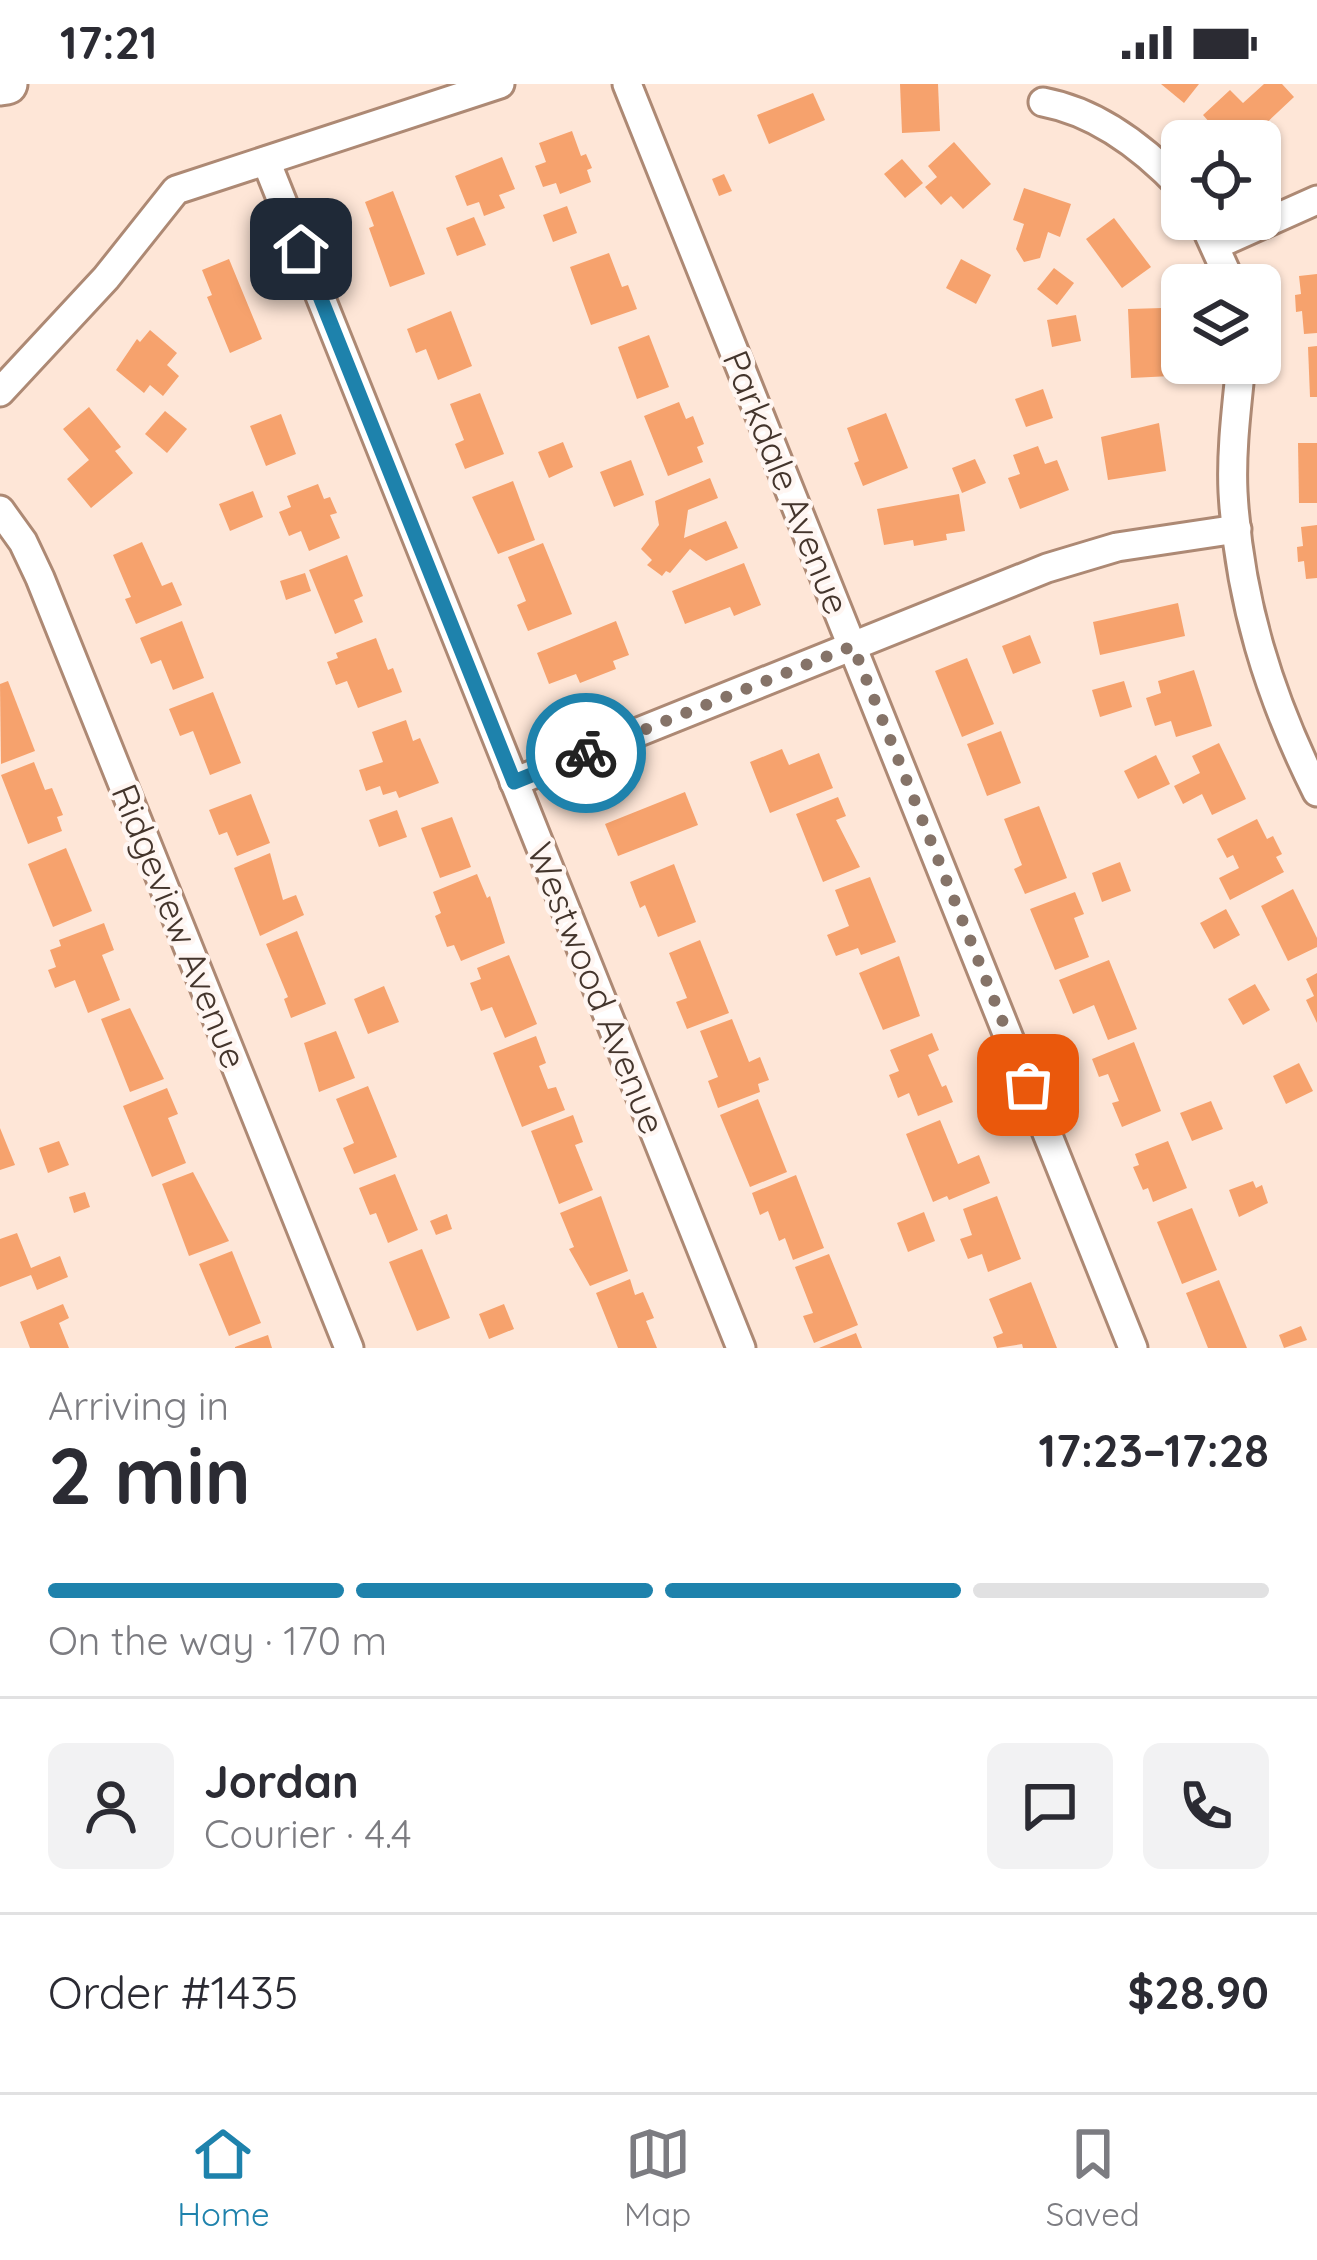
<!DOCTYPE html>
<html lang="en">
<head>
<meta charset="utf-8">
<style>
  body { margin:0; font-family:Quicksand,sans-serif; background:#f2f2f3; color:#2b2b33; height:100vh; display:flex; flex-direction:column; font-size:45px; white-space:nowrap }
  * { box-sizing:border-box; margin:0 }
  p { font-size:39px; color:#7c7c81 }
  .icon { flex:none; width:66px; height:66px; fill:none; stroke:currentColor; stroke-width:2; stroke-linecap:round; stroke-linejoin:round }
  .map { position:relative; height:1264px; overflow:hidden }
  .sheet { display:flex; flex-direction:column; background:#fff; flex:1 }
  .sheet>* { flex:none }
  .tools { position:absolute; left:1161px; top:36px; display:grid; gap:24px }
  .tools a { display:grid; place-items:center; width:120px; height:120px; border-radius:18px; background:#fff; box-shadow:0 3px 9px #0004; font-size:60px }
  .pin { position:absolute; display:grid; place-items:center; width:102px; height:102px; color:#fff; margin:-51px; border-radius:24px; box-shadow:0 6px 18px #0006 }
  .courier { position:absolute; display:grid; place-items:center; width:120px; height:120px; margin:-60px; border:9px solid #1e82ac; border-radius:50%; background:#fff; color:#222; box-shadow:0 3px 15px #0007 }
  .head em { font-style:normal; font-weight:700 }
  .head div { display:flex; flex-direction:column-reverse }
  .head { display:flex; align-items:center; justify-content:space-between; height:204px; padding:0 48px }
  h1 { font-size:78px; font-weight:700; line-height:90px }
  .bar { display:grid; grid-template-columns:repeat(4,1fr); gap:18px 12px; align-content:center; height:144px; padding:0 48px }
  .bar i { height:15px; border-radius:9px; background:#e1e1e2 }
  .bar .active { background:#1e82ac }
  .bar p { grid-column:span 4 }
  .line { display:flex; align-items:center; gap:30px; padding:0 48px; border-top:3px solid #e1e1e2 }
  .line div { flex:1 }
  .round { display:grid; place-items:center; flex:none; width:126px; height:126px; border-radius:18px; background:#f2f2f3 }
  .status { display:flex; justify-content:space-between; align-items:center; height:84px; padding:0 60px; background:#fff; direction:ltr }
  .status svg { height:33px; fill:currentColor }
  .tabs { display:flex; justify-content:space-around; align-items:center; height:168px; border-top:3px solid #e1e1e2; background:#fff; font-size:33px; color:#7c7c81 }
  .tabs a { display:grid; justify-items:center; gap:6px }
  .tabs .active { color:#1e82ac }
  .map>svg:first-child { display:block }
  .building { fill:#f6a26d }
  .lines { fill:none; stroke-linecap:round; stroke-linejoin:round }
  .minor-casing { stroke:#ad8974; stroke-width:33 }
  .highway-casing { stroke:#ad8974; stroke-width:45 }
  .minor { stroke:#fff; stroke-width:27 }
  .highway { stroke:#fff; stroke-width:39 }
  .done { stroke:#857368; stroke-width:12; stroke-dasharray:0 21.6 }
  .route { stroke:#1e82ac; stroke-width:15 }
  .labels { text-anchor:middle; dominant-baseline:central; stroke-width:9; stroke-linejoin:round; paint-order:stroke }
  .street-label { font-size:36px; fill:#44352c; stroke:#fff6f2 }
</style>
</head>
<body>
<div class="status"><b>17:21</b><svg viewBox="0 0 49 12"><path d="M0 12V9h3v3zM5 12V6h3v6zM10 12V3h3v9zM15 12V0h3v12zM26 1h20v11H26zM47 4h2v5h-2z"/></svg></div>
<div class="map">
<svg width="1317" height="1264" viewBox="0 0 1317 1264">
  <rect width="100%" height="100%" fill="#fee6d7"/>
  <g class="building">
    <path d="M900 0H938L940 47 902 49Z"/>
    <path d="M1161 0H1199L1184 19Z"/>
    <path d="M1264 0H1282L1294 13 1262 43 1267 49 1259 57H1226L1203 31 1230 6 1243 19Z"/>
    <path d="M813 9 825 36 769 60 757 31Z"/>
    <path d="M572 47 581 72 586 70 592 84 587 86 591 98 560 110 556 99 543 103 535 82 546 78 539 59Z"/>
    <path d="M954 58 991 100 963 125 951 112 941 121 925 103 937 93 928 82Z"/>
    <path d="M502 73 515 105 499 111 505 124 484 132 479 118 467 122 455 92Z"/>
    <path d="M902 75 923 99 905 114 884 90Z"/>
    <path d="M724 90 732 107 719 112 712 95Z"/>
    <path d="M1024 104 1071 120 1060 153 1048 148 1040 174 1024 178 1016 165 1024 140 1013 136Z"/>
    <path d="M393 107 425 190 390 203 369 144 374 142 365 118Z"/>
    <path d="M567 122 577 149 553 158 543 131Z"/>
    <path d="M474 133 486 161 457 172 446 144Z"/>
    <path d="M1114 134 1151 183 1122 204 1086 155Z"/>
    <path d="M609 169 622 203 628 201 637 225 591 241 570 183Z"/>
    <path d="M229 175 262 255 230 269 207 213 212 211 202 186Z"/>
    <path d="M961 175 991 191 976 220 946 204Z"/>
    <path d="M1054 184 1074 199 1057 221 1037 205Z"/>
    <path d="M1317 190V249L1304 250 1302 227 1296 228 1295 211 1301 210 1299 192Z"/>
    <path d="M1162 224 1163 261H1170L1171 292 1131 294 1128 225Z"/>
    <path d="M451 227 472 282 438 296 426 265 416 269 407 245Z"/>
    <path d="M1076 231 1081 257 1052 263 1047 236Z"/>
    <path d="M150 246 177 269 167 281 179 292 163 312 150 301 144 309 116 286 137 255 140 258Z"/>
    <path d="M649 251 669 303 637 315 618 263Z"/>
    <path d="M1317 262V313H1310L1308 263Z"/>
    <path d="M1043 305 1053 334 1026 343 1015 315Z"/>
    <path d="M480 309 504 370 465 385 455 360 464 356 450 320Z"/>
    <path d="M679 318 686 335 693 332 704 360 697 363 703 378 668 392 644 332Z"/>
    <path d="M89 323 121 363 115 367 133 389 91 424 67 395 89 376 63 345Z"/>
    <path d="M165 327 187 345 167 369 145 350Z"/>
    <path d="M886 329 908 384 863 402 854 379 859 377 847 344Z"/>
    <path d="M281 330 296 370 266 382 250 342Z"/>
    <path d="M1159 339 1166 387 1108 396 1101 353Z"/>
    <path d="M563 358 573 383 549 394 538 368Z"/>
    <path d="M1298 359H1317V419H1299Z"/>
    <path d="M1038 362 1045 380 1057 376 1069 406 1020 425 1008 394 1020 390 1013 371Z"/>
    <path d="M975 375 986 399 962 409 952 384Z"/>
    <path d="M631 376 644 411 614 423 600 388Z"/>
    <path d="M710 394 718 414 688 426 684 454 726 437 738 464 706 477 690 465 670 489 666 487 662 492 647 481 652 476 641 465 659 441 655 417Z"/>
    <path d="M513 397 535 456 498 470 472 413Z"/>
    <path d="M318 400 324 415 330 413 337 429 330 431 340 454 309 467 301 447 289 452 279 428 291 423 287 412Z"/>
    <path d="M253 407 263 433 230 447 219 420Z"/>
    <path d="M959 410 965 447 946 450 947 456 914 462 913 456 884 461 877 425Z"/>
    <path d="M1317 441V494L1306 495 1304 477 1298 478 1297 463 1303 462 1301 443Z"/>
    <path d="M142 458 162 502 172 498 182 521 136 540 125 515 131 513 113 471Z"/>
    <path d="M543 459 572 530 528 547 517 521 526 517 508 473Z"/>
    <path d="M347 471 363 512 354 516 363 538 335 550 309 486Z"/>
    <path d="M744 479 761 521 734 532 730 523 685 540 672 507Z"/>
    <path d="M305 489 311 507 286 516 280 497Z"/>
    <path d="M1178 519 1185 552 1100 571 1093 538Z"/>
    <path d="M182 537 204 594 173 606 161 576 151 580 140 554Z"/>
    <path d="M616 537 629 571 613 577 616 585 580 599 576 590 549 600 537 569Z"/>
    <path d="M1030 551 1041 579 1013 590 1002 562Z"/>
    <path d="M376 554 388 586 393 584 402 608 358 624 347 597 336 601 327 578 338 574 336 569Z"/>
    <path d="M967 574 994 640 962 653 935 587Z"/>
    <path d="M1194 586 1212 642 1176 653 1171 637 1155 642 1146 614 1161 609 1158 597Z"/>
    <path d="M8 597 35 667 1 680 0 600Z"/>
    <path d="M1124 597 1132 623 1100 633 1092 606Z"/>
    <path d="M213 608 241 679 210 691 193 647 180 652 169 625Z"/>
    <path d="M406 636 413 657 420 654 439 699 399 714 396 707 383 711 380 702 366 707 359 686 383 678 372 648Z"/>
    <path d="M1001 647 1021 699 987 712 967 660Z"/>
    <path d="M1219 659 1246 715 1212 731 1202 710 1183 720 1174 702 1200 689 1192 672Z"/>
    <path d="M782 665 789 681 819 669 833 704 770 729 750 678Z"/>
    <path d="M1156 671 1170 700 1138 715 1124 687Z"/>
    <path d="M34 678 45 706 52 704 63 731 57 733 62 747 28 760 1 691Z"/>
    <path d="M685 708 698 741 618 772 605 740Z"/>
    <path d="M251 710 270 759 237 772 227 748 219 751 209 726Z"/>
    <path d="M838 713 846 732 836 736 860 783 823 798 796 730Z"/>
    <path d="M1039 722 1067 794 1025 810 1014 785 1022 781 1004 735Z"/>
    <path d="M397 726 407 753 379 763 369 736Z"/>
    <path d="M452 733 471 783 440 794 421 744Z"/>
    <path d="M1257 735 1267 755 1273 752 1282 770 1276 773 1284 788 1230 816 1219 794 1239 784 1233 771 1227 774 1217 755Z"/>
    <path d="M66 764 92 827 53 843 28 780Z"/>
    <path d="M270 769 283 816 296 811 304 831 260 852 234 784Z"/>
    <path d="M1120 778 1131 807 1102 818 1092 789Z"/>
    <path d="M674 780 696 838 658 853 645 821 640 824 630 798Z"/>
    <path d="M477 790 487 814 490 812 505 859 461 877 454 861 447 863 435 832 441 829 433 808Z"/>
    <path d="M870 793 896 858 861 871 858 864 836 872 827 851 849 842 835 806Z"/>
    <path d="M1293 805 1317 854V863L1288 877 1261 822Z"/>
    <path d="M1075 808 1084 830 1074 834 1089 873 1055 886 1030 825Z"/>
    <path d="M1226 825 1240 851 1214 865 1200 839Z"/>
    <path d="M104 839 114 866 102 871 120 916 88 929 75 896 55 904 48 886 56 883 50 866 61 862 59 856Z"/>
    <path d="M297 847 326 920 291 934 284 915 288 913 266 860Z"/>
    <path d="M700 856 729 929 687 945 676 918 687 914 669 869Z"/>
    <path d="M509 871 537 940 505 954 492 923 481 927 470 899 481 895 477 884Z"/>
    <path d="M899 872 920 932 883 946 859 889Z"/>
    <path d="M1109 876 1137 945 1108 956 1094 921 1073 930 1059 896Z"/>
    <path d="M1317 889V939L1306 916 1314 912 1306 895Z"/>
    <path d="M1255 900 1270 926 1243 941 1228 915Z"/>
    <path d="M384 902 399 938 368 950 354 915Z"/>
    <path d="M130 924 164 995 130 1008 101 935Z"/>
    <path d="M732 935 749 978 760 973 769 996 758 1000 760 1008 718 1024 708 997 718 993 700 947Z"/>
    <path d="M336 947 355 994 319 1008 304 959Z"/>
    <path d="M932 949 939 966 928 971 942 1003 946 1001 953 1018 918 1032 909 1009 898 1014 889 991 899 987 890 966Z"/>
    <path d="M536 952 546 979 539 982 548 1005 556 1003 565 1026 522 1043 493 969Z"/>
    <path d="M1134 958 1161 1027 1122 1043 1112 1019 1119 1017 1108 990 1099 993 1092 975Z"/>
    <path d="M1299 979 1313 1007 1286 1020 1273 992Z"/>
    <path d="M368 1002 397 1073 354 1090 343 1064 354 1059 336 1015Z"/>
    <path d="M167 1004 178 1030 168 1034 186 1079 152 1093 123 1022Z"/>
    <path d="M758 1015 787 1088 750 1103 720 1031Z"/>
    <path d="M1211 1017 1223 1045 1192 1057 1180 1029Z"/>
    <path d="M573 1031 583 1058 575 1061 593 1106 559 1120 531 1047Z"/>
    <path d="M940 1036 958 1080 979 1071 990 1099 949 1116 947 1112 933 1118 906 1050Z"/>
    <path d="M0 1044 15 1081 0 1086Z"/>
    <path d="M59 1057 69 1081 48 1089 39 1064Z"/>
    <path d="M1168 1057 1187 1104 1153 1118 1148 1104 1143 1106 1133 1083 1139 1081 1135 1070Z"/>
    <path d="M193 1088 229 1157 189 1172 162 1100Z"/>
    <path d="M395 1090 418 1146 388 1159 376 1129 370 1131 359 1104Z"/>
    <path d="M796 1091 824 1164 793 1176 785 1154 779 1157 768 1127 760 1131 752 1109Z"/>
    <path d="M1253 1097 1256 1104 1262 1101 1268 1119 1239 1133 1229 1106Z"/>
    <path d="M85 1108 90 1123 74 1129 69 1113Z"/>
    <path d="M601 1112 628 1187 590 1202 569 1165 574 1163 560 1129Z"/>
    <path d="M997 1112 1021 1175 988 1188 982 1170 968 1175 960 1155 972 1151 963 1125Z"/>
    <path d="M1192 1124 1217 1186 1182 1200 1157 1138Z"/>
    <path d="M924 1128 935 1157 908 1168 897 1139Z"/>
    <path d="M447 1130 452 1145 436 1151 430 1137Z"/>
    <path d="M17 1149 31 1184 60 1172 68 1193 37 1206 31 1191 0 1203V1155Z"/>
    <path d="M422 1165 450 1234 417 1247 389 1178Z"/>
    <path d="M232 1167 261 1239 229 1252 199 1180Z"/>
    <path d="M829 1170 858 1241 814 1259 803 1232 813 1229 795 1183Z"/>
    <path d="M630 1195 635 1211 643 1208 654 1234 646 1237 657 1264H618L596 1209Z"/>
    <path d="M1219 1196 1247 1264H1208L1186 1209Z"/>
    <path d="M1031 1198 1057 1264H1023L1022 1260 997 1264 993 1253 1003 1249 989 1215Z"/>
    <path d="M63 1220 69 1234 59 1239 69 1264H30L20 1238Z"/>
    <path d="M504 1220 514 1245 489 1255 479 1230Z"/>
    <path d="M1301 1242 1307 1256 1284 1264 1279 1251Z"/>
    <path d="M856 1249 862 1264H819Z"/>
    <path d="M268 1251 272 1264H235V1263Z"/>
  </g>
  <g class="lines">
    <defs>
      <g id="minor">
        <path d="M627 0 1133 1264"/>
        <path d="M1043 18C1097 28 1145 65 1182 104"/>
        <path d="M266 77 741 1264"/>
        <path d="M1202 135 1232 201"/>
        <path d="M1216 161 1317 116"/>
        <path d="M1241 279C1237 321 1231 365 1233 408 1239 516 1269 612 1317 708"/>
        <path d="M0 308 106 194 176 106 500 0"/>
        <path d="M0 426 23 458 40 494 349 1264"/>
        <path d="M514 698 1047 484 1117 463 1237 445"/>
      </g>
      <path id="highway" d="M0 1 7 0"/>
    </defs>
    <use href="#minor" class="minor-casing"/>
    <use href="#highway" class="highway-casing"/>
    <use href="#minor" class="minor"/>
    <use href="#highway" class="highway"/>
  </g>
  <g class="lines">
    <path class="done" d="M586 669 853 562 1028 1001"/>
    <path class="route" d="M301 165 514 698 586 669"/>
  </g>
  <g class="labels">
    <g class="street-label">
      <text transform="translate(787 398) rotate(68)">Parkdale Avenue</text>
      <text transform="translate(180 842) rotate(68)">Ridgeview Avenue</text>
      <text transform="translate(597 904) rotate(68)">Westwood Avenue</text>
    </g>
  </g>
</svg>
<div class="tools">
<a><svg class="icon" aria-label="locate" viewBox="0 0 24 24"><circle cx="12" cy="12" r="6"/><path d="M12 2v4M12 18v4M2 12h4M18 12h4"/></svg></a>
<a><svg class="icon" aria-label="layers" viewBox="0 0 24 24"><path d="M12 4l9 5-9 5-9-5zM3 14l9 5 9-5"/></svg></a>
</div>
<div class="pin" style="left:1028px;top:1001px;background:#ea580c"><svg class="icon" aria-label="bag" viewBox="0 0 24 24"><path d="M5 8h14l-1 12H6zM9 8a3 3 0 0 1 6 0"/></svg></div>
<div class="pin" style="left:301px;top:165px;background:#1f2937"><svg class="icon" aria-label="home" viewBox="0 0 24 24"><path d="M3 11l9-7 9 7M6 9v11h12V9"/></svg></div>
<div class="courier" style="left:586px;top:669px"><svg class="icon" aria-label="bike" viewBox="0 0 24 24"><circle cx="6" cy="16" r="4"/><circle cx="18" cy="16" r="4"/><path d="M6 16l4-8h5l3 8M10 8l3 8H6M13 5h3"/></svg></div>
</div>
<section class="sheet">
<div class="head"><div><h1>2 min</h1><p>Arriving in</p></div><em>17:23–17:28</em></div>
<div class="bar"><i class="active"></i><i class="active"></i><i class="active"></i><i></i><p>On the way · 170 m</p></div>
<div class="line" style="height:216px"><a class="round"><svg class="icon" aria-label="person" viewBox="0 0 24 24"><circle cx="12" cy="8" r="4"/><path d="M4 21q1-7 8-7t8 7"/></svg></a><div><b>Jordan</b><p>Courier · 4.4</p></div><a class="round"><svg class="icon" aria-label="chat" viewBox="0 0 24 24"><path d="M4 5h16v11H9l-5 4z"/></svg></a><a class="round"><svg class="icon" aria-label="phone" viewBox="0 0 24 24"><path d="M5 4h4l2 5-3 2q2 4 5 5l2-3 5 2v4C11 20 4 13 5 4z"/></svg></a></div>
<div class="line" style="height:156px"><div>Order #1435</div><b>$28.90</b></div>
</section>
<nav class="tabs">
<a class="active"><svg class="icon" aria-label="home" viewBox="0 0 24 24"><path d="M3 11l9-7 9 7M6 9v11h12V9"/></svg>Home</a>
<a><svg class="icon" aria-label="map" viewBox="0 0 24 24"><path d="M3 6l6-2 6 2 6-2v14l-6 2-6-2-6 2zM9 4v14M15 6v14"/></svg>Map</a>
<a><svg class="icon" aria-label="saved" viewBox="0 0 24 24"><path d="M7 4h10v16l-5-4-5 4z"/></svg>Saved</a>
</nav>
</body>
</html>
